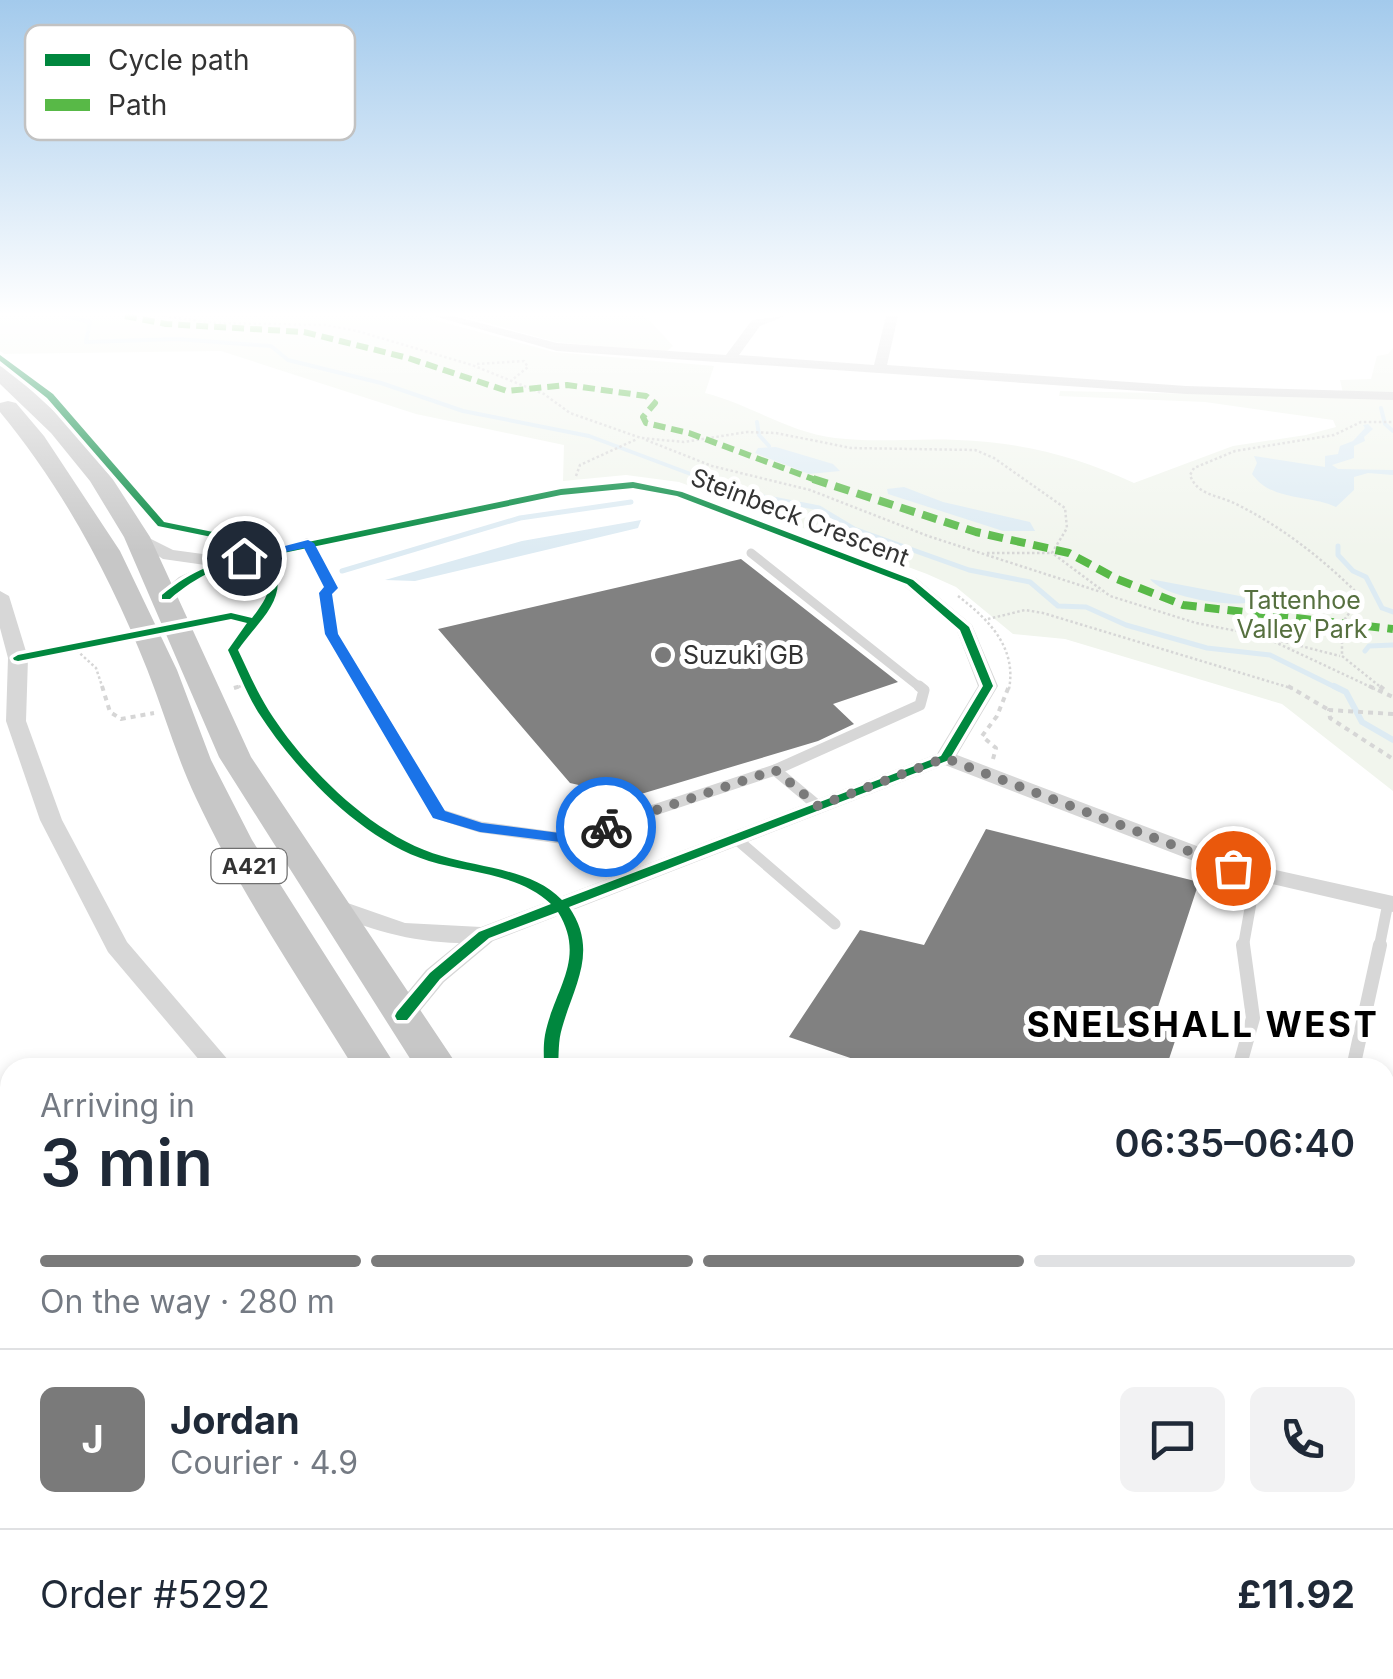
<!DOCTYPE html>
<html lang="en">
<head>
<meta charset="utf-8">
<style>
  body { margin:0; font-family:Inter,sans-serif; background:#f2f2f3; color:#1f2937; height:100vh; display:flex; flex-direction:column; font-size:38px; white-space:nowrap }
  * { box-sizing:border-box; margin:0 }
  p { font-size:32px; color:#747a83 }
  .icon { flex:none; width:55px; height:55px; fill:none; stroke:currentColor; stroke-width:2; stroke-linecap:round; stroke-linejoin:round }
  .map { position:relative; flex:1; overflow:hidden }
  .panel { position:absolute; left:0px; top:1058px; width:1395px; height:622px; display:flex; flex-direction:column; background:#fff; border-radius:30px 30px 0 0; box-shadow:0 5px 15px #0003 }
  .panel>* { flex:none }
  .pin { position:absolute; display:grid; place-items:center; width:85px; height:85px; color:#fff; margin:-42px; border:5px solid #fff; border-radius:50%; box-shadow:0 2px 10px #0007 }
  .courier { position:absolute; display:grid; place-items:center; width:100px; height:100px; margin:-50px; border:8px solid #1a73e8; border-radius:50%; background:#fff; color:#222; box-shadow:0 2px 12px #0007 }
  .summary em { font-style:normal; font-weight:600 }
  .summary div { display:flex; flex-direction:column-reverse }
  .summary { display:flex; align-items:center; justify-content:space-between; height:170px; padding:0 40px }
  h1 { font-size:65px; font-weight:600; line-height:75px }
  .bar { display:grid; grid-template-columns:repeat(4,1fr); gap:15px 10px; align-content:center; height:120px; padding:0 40px }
  .bar i { height:12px; border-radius:8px; background:#e0e1e3 }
  .bar .current { background:#7a7a7a }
  .bar p { grid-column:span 4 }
  .line { display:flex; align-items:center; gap:25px; padding:0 40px; border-top:2px solid #e0e1e3 }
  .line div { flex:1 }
  .round { display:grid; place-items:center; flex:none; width:105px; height:105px; border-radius:15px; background:#f2f2f3 }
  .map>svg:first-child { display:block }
  .green { fill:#f1f5ed }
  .water { fill:#ddebf3 }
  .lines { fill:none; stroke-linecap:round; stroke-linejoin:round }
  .stream-far2 { stroke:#ddebf3; stroke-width:4 }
  .stream-far1 { stroke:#ddebf3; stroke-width:5 }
  .stream { stroke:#ddebf3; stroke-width:6 }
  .building { fill:#818181 }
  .path-far1 { stroke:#d6d6d6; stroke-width:2.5; stroke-dasharray:2.5 2.5; stroke-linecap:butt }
  .path { stroke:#d6d6d6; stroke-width:4; stroke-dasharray:5 5; stroke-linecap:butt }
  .service-far3 { stroke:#d7d7d7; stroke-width:9 }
  .service-far2 { stroke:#d7d7d7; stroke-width:11 }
  .service-far1 { stroke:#d7d7d7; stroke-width:14 }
  .service { stroke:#d7d7d7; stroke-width:18 }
  .minor { fill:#d7d7d7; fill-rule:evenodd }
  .trunk { fill:#c7c7c7; fill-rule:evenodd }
  .quiet-far1 { stroke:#58b947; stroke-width:6; stroke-dasharray:12 6; stroke-linecap:butt }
  .quiet { stroke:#58b947; stroke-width:8; stroke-dasharray:15 8; stroke-linecap:butt }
  .cycleway-casing { stroke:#fff; stroke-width:7 }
  .cycleway { fill:#00873e; fill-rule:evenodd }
  .route { fill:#1a73e8 }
  .done { stroke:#7a7a7a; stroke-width:10; stroke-dasharray:0 18 }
  .poi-dot { fill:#7a7a7a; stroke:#fff; stroke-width:4 }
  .labels { text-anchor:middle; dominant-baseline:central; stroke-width:10; stroke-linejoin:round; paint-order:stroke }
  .shield { fill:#fff; stroke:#707070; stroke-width:2.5 }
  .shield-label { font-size:22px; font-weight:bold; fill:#333 }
  .street-label { font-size:25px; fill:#333; stroke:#fff }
  .park-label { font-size:25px; fill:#56703f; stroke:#fff }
  .poi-label { font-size:25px; fill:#333; stroke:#fff; text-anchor:start }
  .district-label { font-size:35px; font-weight:bold; letter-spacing:2.5px; fill:#000; stroke:#fff }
  .key { fill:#fff; stroke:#c2c2c2; stroke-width:2.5 }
  .key-label { font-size:28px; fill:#333 }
</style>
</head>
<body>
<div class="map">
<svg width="1393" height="1679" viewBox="0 0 1393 1679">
  <rect width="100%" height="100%" fill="#fff"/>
  <g class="green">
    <path d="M0 316H420L554 352 714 366 705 393C749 404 788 432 835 438 875 443 917 438 957 440 1020 442 1077 456 1134 483L1233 446 1306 435 1336 427 1333 420 1205 402 1059 396 1060 391 1344 397 1340 380 1371 379 1377 356 1388 354 1393 348V791L1282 704 1065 639 1013 634 956 587 927 574 679 482 626 475 563 481 564 445 416 414 221 351 0 354Z"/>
    <path d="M462 316H646L673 346 666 352 556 342Z"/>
  </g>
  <g class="water">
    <path d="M1368 424 1373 429 1364 437 1365 441 1354 446V458L1332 465 1338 469 1393 470V475L1368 473 1354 477V490L1336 507C1308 494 1272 502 1252 474L1257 463 1254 456 1325 467V456L1338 454 1340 446 1353 441 1365 428 1363 425Z"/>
    <path d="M776 447 833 464 840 471 809 474 755 453 758 448Z"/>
    <path d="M904 487 943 502 1030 522 1035 531H1003L888 494 887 489Z"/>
    <path d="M641 520 638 528 415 581 385 580 522 541Z"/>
    <path d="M1150 579 1240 596 1250 602C1228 608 1162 596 1150 579Z"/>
  </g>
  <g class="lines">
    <g class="stream-far2">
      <path d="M66 316 90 322 86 342 177 339 271 346 288 360 381 383 463 411 589 436 712 482"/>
      <path d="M1381 408 1385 424 1393 431"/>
      <path d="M757 422 759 435 769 446"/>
    </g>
    <g class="stream-far1">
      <path d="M705 479 742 493 819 508 854 529 969 570 1030 582 1058 606 1086 607 1126 625 1207 648 1270 655 1339 689"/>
      <path d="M1338 546V555L1353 571 1366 577 1382 608 1393 612"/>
      <path d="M342 571 520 518 631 502"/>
      <path d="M1365 651 1369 646 1393 645"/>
    </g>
    <path class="stream" d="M1334 686 1346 692 1362 722 1393 740"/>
  </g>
  <g class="building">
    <path d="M741 559 898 682 833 704 854 724 818 741 631 797 570 783 438 629Z"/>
    <path d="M986 829 1199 882 1155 1016 1181 1023 1166 1068H862L865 1063 789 1037 860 930 924 945Z"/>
  </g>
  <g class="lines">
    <g class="path-far1">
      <path d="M164 316 214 323 325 325 357 331 472 365 544 394 570 413 641 438 684 442 747 432 776 433 851 448 975 450 994 458 1065 508 1067 528 1052 553 1110 596 1196 623 1262 636 1375 689"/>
      <path d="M477 364 524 361 528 367 512 380"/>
      <path d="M646 440 712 466 810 490 928 536 1101 592"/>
      <path d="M576 476 580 465 637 439"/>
      <path d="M987 553H1052"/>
      <path d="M958 596C988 619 1017 647 1009 689"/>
      <path d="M988 619 1025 610 1043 613 1294 689"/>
      <path d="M1281 641 1340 656"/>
      <path d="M73 647 96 668 103 689"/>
      <path d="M234 688 249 684"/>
      <path d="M1383 689 1342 656V623L1360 598 1354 590C1318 555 1279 525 1234 503 1217 495 1197 495 1190 475L1194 468 1235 451 1334 435 1361 422H1393"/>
    </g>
    <g class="path">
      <path d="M102 686 110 712 121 719 154 713"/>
      <path d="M1288 686 1329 710"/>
      <path d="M1369 686 1393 697"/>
      <path d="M1380 686 1387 692"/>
      <path d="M234 688 241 686"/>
      <path d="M1393 714 1329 710 1330 718 1393 759"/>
      <path d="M993 759 996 748 982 736 997 716 1009 686"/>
    </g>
    <g class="service-far3">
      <path d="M307 543 331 588 326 593 332 634 364 689"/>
      <path d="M751 553 922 689"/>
    </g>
    <g class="service-far2">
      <path d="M363 686 439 814 480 827 567 839 775 770 920 705 924 690 919 686"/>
      <path d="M775 770 818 806"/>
      <path d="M734 837 835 924"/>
      <path d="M1243 948 1256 875"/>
      <path d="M1379 948 1388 903"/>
    </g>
    <g class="service-far1">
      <path d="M1239 1068 1253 1018 1243 945"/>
      <path d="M1353 1068 1380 945"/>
    </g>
    <path class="service" d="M1283 1670 1289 1679"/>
    <g class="minor">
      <path d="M434 316H453L557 343 726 355 752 320 785 316 760 326 739 355 874 365 886 316H898L887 365 1186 386 1393 392V400L1186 394 557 351Z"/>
      <path d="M633 480 685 491 916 578 972 625 998 686 957 755 1239 862 1393 896V912L1225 873 945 765 493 941 444 982 411 1022H393L389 1016 393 1010 426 970 459 943C410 942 367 929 323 910L319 905 323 900H339L405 923 481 927 937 754 978 686 957 631 904 586 675 498 633 490 561 497 230 566 191 585 166 602 160 601V593L179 577 205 565 163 559 129 537 137 532 173 550 225 557 561 487Z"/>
      <path d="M0 591 9 596 28 658 26 721 62 820 127 942 235 1068H206L108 952 40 820 6 721 8 658 0 628Z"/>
      <path d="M680 1670H720L723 1679H684Z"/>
    </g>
    <g class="trunk">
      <path d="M0 366 7 368 67 423 112 478 150 537 251 757 459 1068H416L219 757 124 537 90 481 51 433 0 384Z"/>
      <path d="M8 401 16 403 44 436 120 551 177 670 211 760 252 840 397 1068H354C299 979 240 892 196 798 176 756 164 712 147 669 110 576 64 490 0 412V403Z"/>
      <path d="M752 1670H814L818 1679H756Z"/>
      <path d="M839 1670H902L906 1679H843Z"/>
    </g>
    <path class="quiet-far1" d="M125 316 166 324 304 332 408 358 507 391 567 385 646 396 655 403 643 417 646 423 689 433 821 482"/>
    <path class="quiet" d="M813 479 976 532 1069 553 1117 579 1183 605 1393 629"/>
    <defs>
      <path id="cycleway" d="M0 355 53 394 164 522 257 541 265 551 561 489 633 482 682 492 913 580 969 627 993 686 949 760 569 907C599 951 574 985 562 1028 558 1041 559 1054 558 1068H544C544 1057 543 1046 545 1035 554 989 587 959 558 912L489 938 440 979 407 1020H397L395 1016 397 1012 430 973 479 932 551 904C520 874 469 873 429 861 362 840 296 771 258 712 246 692 238 671 228 650L247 623 231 619 18 661 14 660 13 658 18 655 231 613 252 618C269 596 276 583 261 557 223 565 199 574 170 599H162V595C192 570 220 560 257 553L251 545 158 526 47 398 0 361ZM633 488 677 496 907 584 960 630 983 686 941 756 562 900C532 869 481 868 442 856 374 837 306 769 269 711 257 692 248 671 238 650 260 618 294 596 269 556L561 495Z"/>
    </defs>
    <use href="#cycleway" class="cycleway-casing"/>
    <use href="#cycleway" class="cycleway"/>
  </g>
  <linearGradient id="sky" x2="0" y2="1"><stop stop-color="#a3caec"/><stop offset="0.57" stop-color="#fff"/><stop offset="1" stop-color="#fff" stop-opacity="0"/></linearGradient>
  <rect width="1393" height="551" fill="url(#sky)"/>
  <path class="route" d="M308 540 314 543 338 588 332 594 338 634 445 811 482 823 567 834 606 822 614 827 612 830 568 843 480 832 433 818 325 634 319 593 324 587 304 548 244 561 238 558Z"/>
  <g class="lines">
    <path class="done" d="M606 827 775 770 818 806 945 758 1233 868"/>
  </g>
  <circle class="poi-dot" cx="663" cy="655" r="10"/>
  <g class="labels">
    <rect class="shield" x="211.5" y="849" width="75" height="34" rx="8"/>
    <g class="shield-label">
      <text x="249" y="866">A421</text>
    </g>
    <g class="street-label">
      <text transform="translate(800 517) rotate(21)">Steinbeck Crescent</text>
    </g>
    <g class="park-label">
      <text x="1302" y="600">Tattenhoe<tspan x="1302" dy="29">Valley Park</tspan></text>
    </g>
    <g class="poi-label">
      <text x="683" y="655">Suzuki GB</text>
    </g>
    <g class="district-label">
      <text x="1203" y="1024">SNELSHALL WEST</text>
    </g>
  </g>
  <rect x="25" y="25" width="330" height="115" rx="15" class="key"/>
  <rect x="45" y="54" width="45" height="12" fill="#00873e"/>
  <rect x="45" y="99" width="45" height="12" fill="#58b947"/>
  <g class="key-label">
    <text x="108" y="70">Cycle path</text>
    <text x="108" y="115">Path</text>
  </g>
</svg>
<div class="pin" style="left:1233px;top:868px;background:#ea580c"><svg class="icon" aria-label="bag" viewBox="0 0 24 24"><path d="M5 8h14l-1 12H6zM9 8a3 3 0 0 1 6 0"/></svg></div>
<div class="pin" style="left:244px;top:558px;background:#1f2937"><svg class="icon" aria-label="home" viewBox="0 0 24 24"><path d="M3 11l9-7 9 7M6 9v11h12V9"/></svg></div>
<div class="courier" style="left:606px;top:827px"><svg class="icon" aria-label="bike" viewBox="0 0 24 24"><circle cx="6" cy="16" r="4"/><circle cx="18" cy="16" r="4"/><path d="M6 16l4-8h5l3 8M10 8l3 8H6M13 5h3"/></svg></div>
<section class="panel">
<div class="summary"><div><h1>3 min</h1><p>Arriving in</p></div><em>06:35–06:40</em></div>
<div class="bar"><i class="current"></i><i class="current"></i><i class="current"></i><i></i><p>On the way · 280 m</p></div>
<div class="line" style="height:180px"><b class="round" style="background:#7a7a7a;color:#fff">J</b><div><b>Jordan</b><p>Courier · 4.9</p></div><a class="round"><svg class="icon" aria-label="chat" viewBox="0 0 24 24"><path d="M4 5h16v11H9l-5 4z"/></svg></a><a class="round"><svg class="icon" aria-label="phone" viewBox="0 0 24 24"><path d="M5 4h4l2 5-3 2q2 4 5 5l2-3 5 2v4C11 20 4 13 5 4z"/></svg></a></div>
<div class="line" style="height:130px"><div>Order #5292</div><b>£11.92</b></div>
</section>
</div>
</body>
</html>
